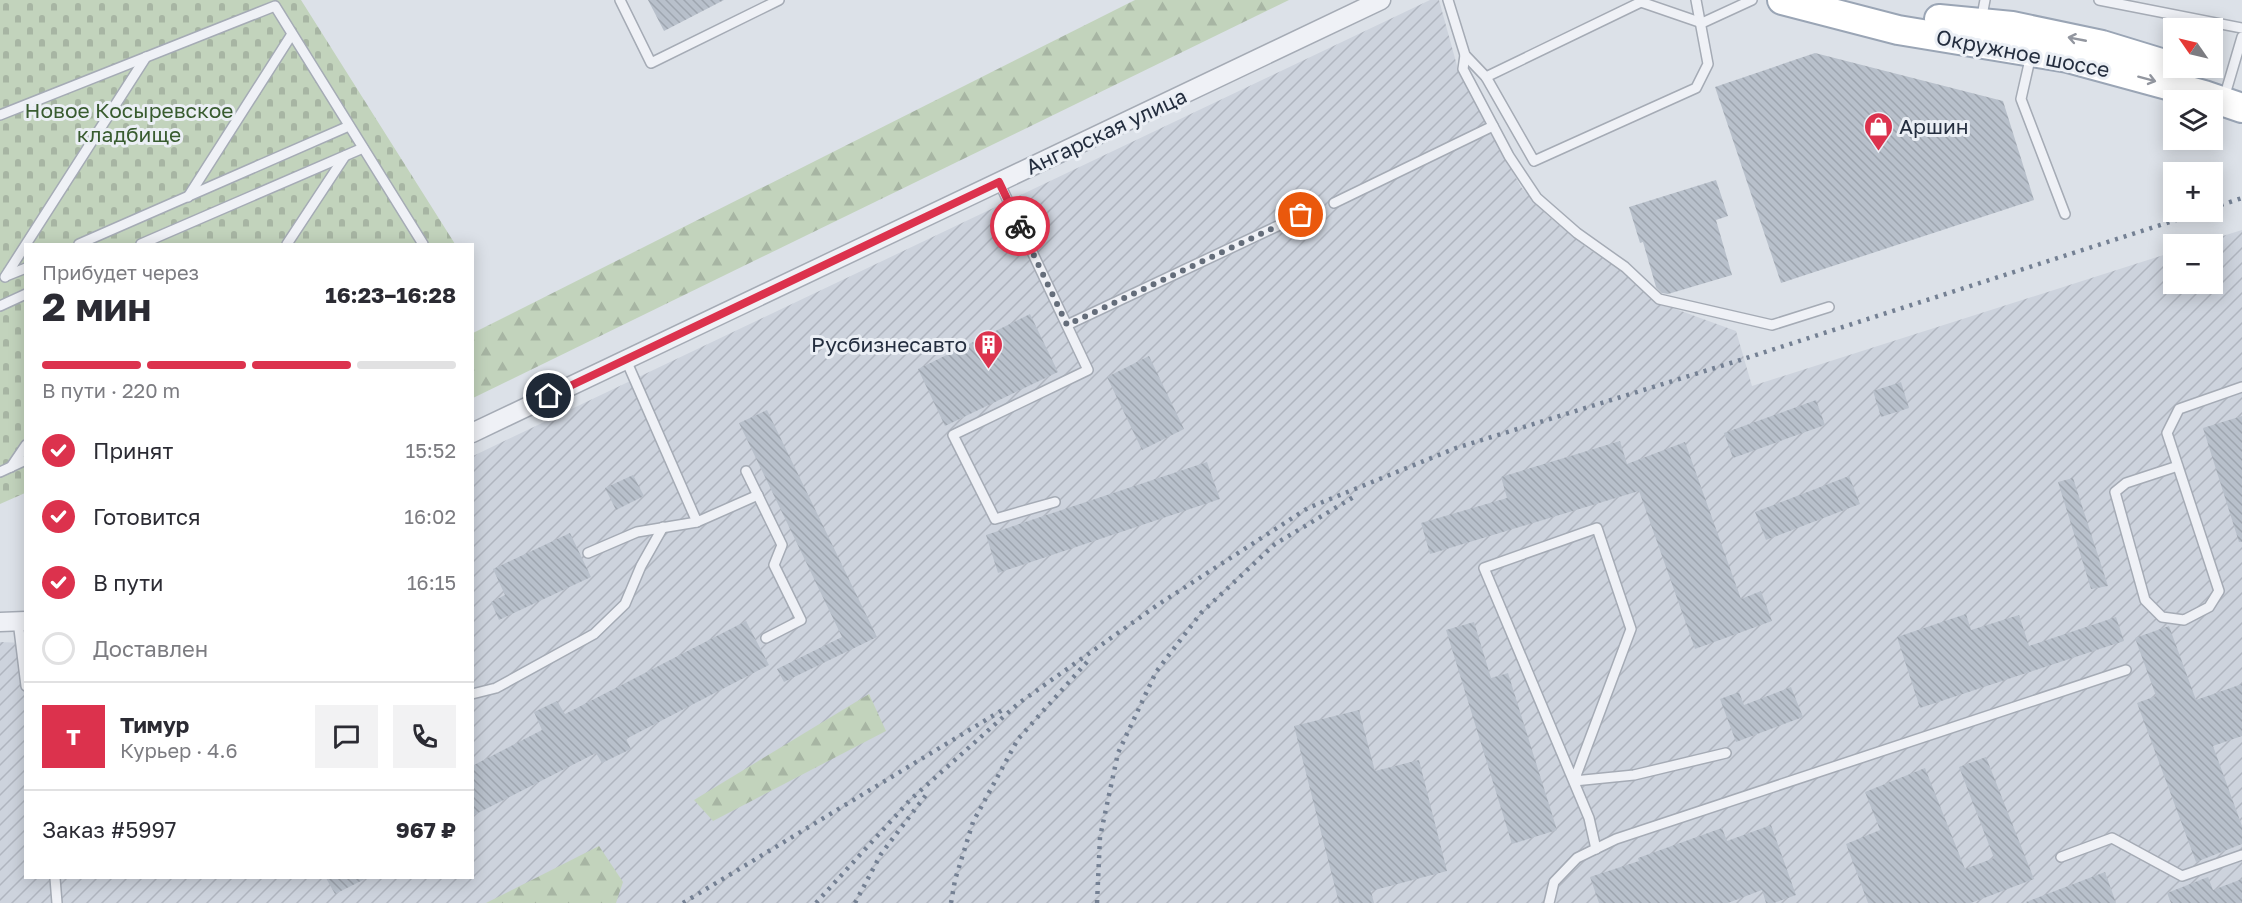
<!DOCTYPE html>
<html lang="ru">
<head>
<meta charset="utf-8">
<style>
  body { margin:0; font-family:"Golos Text",sans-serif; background:#f2f2f3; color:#2b2b33; height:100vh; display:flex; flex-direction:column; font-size:22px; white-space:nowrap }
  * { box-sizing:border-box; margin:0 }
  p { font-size:20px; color:#7c7c81 }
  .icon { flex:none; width:33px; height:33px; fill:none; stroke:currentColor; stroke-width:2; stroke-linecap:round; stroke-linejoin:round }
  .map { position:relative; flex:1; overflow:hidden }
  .drawer { position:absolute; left:24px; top:243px; width:450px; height:636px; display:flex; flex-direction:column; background:#fff; border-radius:0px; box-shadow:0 3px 15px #0003 }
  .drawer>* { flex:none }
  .needle { width:39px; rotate:304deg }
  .tools { position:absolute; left:2163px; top:18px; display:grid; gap:12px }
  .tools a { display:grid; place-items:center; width:60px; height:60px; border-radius:0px; background:#fff; box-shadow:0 3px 15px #0003; font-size:30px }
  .pin { position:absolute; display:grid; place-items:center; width:51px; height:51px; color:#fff; margin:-26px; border:3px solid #fff; border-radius:50%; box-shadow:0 2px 6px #0007 }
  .courier { position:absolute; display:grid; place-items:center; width:60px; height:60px; margin:-30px; border:4px solid #dc324d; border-radius:50%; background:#fff; color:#222; box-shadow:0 2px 8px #0007 }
  .head em { font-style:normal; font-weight:700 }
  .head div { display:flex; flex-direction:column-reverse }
  .head { display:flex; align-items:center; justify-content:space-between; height:102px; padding:0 18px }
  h1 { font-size:39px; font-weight:700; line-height:45px }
  .bar { display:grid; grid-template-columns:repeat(4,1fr); gap:9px 6px; align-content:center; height:72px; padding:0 18px }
  .bar i { height:8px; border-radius:4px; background:#e1e1e2 }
  .bar .active { background:#dc324d }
  .bar p { grid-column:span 4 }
  .line { display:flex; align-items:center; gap:15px; padding:0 18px; border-top:2px solid #e1e1e2 }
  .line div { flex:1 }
  .round { display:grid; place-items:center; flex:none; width:63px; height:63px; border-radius:0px; background:#f2f2f3 }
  ol { padding:0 18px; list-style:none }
  li { display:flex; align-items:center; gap:18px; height:66px }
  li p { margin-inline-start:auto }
  li .icon { padding:6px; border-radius:50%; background:#dc324d; color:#fff; stroke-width:4 }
  li:last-child { color:#7c7c81 }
  li i { width:33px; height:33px; border:3px solid #e1e1e2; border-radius:50% }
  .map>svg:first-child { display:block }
  .industrial { fill:url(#industrial-furrows) }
  .forest { fill:url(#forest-firs) }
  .cemetery { fill:url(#cemetery-stones) }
  .building { fill:url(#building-back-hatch) }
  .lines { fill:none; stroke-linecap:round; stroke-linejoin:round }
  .service-casing { stroke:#a5abb5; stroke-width:12 }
  .minor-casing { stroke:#a5abb5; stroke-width:21 }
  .primary-casing { stroke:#9aa5b5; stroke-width:32 }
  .service { stroke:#eff1f6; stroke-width:9 }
  .minor { stroke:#eff1f6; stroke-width:18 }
  .primary { stroke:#fff; stroke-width:28 }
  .rail { stroke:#748093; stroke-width:4.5; stroke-dasharray:3 6; stroke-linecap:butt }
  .oneway { stroke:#92969f }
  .done { stroke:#646d7a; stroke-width:6; stroke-dasharray:0 10.8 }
  .route { stroke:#dc324d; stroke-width:8 }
  .labels { text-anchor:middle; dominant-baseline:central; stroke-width:6; stroke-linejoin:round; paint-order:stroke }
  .street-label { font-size:21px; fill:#242e3f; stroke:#ebeff5 }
  .park-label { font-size:21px; fill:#395c30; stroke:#ebeff5 }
  .poi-label { font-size:21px; fill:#242e3f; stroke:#ebeff5; text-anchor:start }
</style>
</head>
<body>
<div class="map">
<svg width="2242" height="903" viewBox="0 0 2242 903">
  <defs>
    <pattern id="industrial-furrows" width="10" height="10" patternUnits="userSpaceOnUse" patternTransform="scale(1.5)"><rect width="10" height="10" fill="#cdd3dd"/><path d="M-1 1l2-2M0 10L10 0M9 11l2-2" fill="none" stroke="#b0b5bf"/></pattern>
    <pattern id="forest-firs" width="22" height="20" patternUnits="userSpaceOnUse" patternTransform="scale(1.5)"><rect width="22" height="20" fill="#c2d3bc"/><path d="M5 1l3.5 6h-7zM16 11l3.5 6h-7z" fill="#a7b5a3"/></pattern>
    <pattern id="cemetery-stones" width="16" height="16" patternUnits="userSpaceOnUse" patternTransform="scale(1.5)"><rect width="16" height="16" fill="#c2d3bc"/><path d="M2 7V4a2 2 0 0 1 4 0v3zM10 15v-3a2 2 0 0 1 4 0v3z" fill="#a7b5a3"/></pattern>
    <pattern id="building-back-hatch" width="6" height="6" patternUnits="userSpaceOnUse" patternTransform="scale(1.5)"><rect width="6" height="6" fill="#b8c0cb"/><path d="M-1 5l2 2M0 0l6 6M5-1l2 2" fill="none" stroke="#9ea5af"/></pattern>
  </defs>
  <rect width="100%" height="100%" fill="#dce1e8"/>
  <path class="industrial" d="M1430 0H1439L1459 73 1521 187 1547 215 1587 248 1636 279 1659 303 1736 331 1752 386 2173 252 2174 284H2212V244H2197L2242 230V903H0V642L25 643 26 878H472L473 456Z"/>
  <g class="forest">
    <path d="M1135 0H1289L473 398V333Z"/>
    <path d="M869 694 886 731 713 821 694 800Z"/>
    <path d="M599 846 623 882 616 903H486Z"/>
  </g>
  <path class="cemetery" d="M0 0H301L455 244H26L25 493 0 504Z"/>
  <g class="building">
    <path d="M648 0H724L664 31Z"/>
    <path d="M1815 53 2003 101 2034 200 1781 283 1715 87Z"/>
    <path d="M1716 180 1728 216 1716 220 1732 275 1668 294 1662 293 1656 287 1643 242 1640 243 1629 207Z"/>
    <path d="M1030 314 1058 372 945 426 918 369Z"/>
    <path d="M1149 356 1184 429 1142 450 1107 377Z"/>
    <path d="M1901 382 1909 408 1881 417 1873 391Z"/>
    <path d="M1816 400 1825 425 1733 458 1724 433Z"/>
    <path d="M767 410 877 637 784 682 777 669 842 637 739 423Z"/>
    <path d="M2242 416V542H2239L2203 428Z"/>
    <path d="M1620 441 1627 464 1685 442 1741 599 1761 591 1772 621 1695 649 1639 491 1430 554 1421 523 1507 498 1501 477Z"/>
    <path d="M1207 462 1220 499 998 573 986 535Z"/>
    <path d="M633 475 644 496 616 510 605 488Z"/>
    <path d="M1849 476 1860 504 1766 540 1755 512Z"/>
    <path d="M2073 478 2108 586 2091 589 2058 482Z"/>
    <path d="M570 533 591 577 499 620 491 602 505 595 493 569Z"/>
    <path d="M1966 614 1971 630 2019 615 2029 646 2116 617 2124 641 1920 708 1897 637Z"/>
    <path d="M746 621 769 665 626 739 631 749 602 763 596 753 472 816V766L542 730 534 712 557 701 565 714Z"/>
    <path d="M1474 622 1491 678 1508 673 1557 830 1512 844 1446 630Z"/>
    <path d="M2169 626 2196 700 2242 684V736L2213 746 2242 826V844L2196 862 2137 703 2156 696 2135 638Z"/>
    <path d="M1791 687 1803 717 1736 742 1720 699 1739 692 1744 705Z"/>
    <path d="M1359 710 1375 771 1419 760 1447 871 1371 891 1374 903H1339L1294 726Z"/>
    <path d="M1986 757 2034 879 1971 903H1868L1846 844 1880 830 1865 792 1925 768 1965 869 1994 858 1959 767Z"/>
    <path d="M1771 825 1796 895 1774 903H1766L1762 890 1728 903H1599L1590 877 1639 861 1638 858 1722 828 1727 841Z"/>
    <path d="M2105 872 2116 903H2027L2026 902Z"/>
    <path d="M2208 877 2213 890 2242 879V903H2171L2167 893Z"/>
    <path d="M326 878H367L335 894Z"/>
  </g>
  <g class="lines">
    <defs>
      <g id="service">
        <path d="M620 0 651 63 779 0"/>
        <path d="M1448 0 1465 55 1486 77 1534 161 1696 88 1708 64 1696 0"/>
        <path d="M2099 0 2242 28"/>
        <path d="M1981 21 1985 0"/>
        <path d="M1465 55 1463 69 1509 156 1537 198 1577 233 1625 267 1659 299 1772 325 1829 307"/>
        <path d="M2031 55 2021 99 2065 214"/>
        <path d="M1486 77 1641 2 1702 23 1752 0"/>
        <path d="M2227 88 2242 37"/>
        <path d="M0 115 275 6 423 244"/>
        <path d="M999 182 1088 370 953 435 995 519 1055 502"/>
        <path d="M188 197 292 34"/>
        <path d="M1334 203 1493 126"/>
        <path d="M79 244 349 126"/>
        <path d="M141 244 363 148"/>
        <path d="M287 244 345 156"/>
        <path d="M6 276 26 268"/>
        <path d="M5 277 146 57"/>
        <path d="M0 306 26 294"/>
        <path d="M1067 325 1301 215"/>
        <path d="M626 360 697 522 758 495"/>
        <path d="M2178 466 2126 483 2115 492 2145 600 2162 617 2184 620 2209 607 2219 591 2167 433 2179 409 2242 387"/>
        <path d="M11 467 26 445"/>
        <path d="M746 471 782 545 774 565 801 620 766 638"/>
        <path d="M0 472 26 460"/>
        <path d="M588 553 637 532 697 522"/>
        <path d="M18 621 26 686"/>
        <path d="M472 694 496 688 594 634 625 604 641 566 663 527"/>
        <path d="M1596 849 1589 818 1484 568 1597 528 1631 629 1574 781 1634 775 1726 753"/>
        <path d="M2061 857 2112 838 2182 876 2242 855"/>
        <path d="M55 878 57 903"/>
        <path d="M1549 903 1554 882 1577 858 1616 839 2126 670"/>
      </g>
      <g id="minor">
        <path d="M472 433 1381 0"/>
        <path d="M0 622 26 621"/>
      </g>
      <g id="primary">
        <path d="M1782 0 1898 30 2068 58 2204 95 2242 108"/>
        <path d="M1939 19 2012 26 2102 45 2174 67"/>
      </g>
    </defs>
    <use href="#service" class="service-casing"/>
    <use href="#minor" class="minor-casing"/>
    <use href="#primary" class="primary-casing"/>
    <use href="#service" class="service"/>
    <use href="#minor" class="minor"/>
    <use href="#primary" class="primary"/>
    <g class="rail">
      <path d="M2212 208 2242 198"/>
      <path d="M683 903 1004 709"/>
      <path d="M816 903 911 799 1019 703 1159 604 1308 508 1456 448 1734 362 2201 212"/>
      <path d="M855 903 881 854 929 791"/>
      <path d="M951 903 955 880 973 822 1018 739 1087 662"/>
      <path d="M1097 903 1100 837 1118 753 1156 672 1201 613 1275 544 1357 495"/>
    </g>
  </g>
  <defs><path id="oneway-shaft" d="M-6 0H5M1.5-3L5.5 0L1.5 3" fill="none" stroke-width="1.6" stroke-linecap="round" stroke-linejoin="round" transform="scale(1.5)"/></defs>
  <g class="oneway">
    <use href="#oneway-shaft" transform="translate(2077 39) rotate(-169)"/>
    <use href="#oneway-shaft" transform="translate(2147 79) rotate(15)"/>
  </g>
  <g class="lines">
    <path class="done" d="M1020 226 1067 325 1301 215"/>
    <path class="route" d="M549 396 999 182 1020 226"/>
  </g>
  <defs>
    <symbol id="shop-pin" viewBox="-11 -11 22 30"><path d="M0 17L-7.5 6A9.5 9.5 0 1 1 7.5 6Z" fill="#dc324d" stroke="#ebeff5"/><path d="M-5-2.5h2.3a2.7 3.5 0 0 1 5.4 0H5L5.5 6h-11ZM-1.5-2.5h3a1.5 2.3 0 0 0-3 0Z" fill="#fff"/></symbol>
    <symbol id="building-pin" viewBox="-11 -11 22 30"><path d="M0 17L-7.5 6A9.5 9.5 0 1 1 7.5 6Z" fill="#dc324d" stroke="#ebeff5"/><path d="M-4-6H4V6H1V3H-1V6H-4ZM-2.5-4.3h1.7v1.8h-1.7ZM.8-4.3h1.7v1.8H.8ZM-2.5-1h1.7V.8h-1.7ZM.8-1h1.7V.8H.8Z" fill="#fff"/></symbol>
  </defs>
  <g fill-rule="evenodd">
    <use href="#shop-pin" x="1862" y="110" width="33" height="45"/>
    <use href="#building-pin" x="972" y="328" width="33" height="45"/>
  </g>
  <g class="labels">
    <g class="street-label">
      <text transform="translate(2023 53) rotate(11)">Окружное шоссе</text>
      <text transform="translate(1106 131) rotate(-25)">Ангарская улица</text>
    </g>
    <g class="park-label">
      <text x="129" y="110">Новое Косыревское<tspan x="129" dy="24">кладбище</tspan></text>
    </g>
    <g class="poi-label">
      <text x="1899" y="126">Аршин</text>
      <text x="967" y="344" text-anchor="end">Русбизнесавто</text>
    </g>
  </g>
</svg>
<div class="tools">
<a><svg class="needle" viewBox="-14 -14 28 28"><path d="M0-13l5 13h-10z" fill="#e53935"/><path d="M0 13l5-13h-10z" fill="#7c7c81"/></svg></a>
<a><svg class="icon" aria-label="layers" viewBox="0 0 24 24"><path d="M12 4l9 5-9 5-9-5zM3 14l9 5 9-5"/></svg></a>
<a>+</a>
<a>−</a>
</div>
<div class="pin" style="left:1301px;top:215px;background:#ea580c"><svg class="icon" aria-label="bag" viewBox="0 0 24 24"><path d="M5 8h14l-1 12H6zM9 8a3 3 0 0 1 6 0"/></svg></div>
<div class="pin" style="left:549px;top:396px;background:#1f2937"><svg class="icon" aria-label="home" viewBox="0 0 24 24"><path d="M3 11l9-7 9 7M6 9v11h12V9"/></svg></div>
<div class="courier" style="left:1020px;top:226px"><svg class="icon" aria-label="bike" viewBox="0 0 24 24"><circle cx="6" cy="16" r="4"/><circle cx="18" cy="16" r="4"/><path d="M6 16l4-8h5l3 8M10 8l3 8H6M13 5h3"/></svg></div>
<section class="drawer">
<div class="head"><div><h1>2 мин</h1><p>Прибудет через</p></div><em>16:23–16:28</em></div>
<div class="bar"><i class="active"></i><i class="active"></i><i class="active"></i><i></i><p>В пути · 220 m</p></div>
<ol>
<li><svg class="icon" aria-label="check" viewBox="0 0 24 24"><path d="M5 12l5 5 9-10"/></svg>Принят<p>15:52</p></li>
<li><svg class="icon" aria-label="check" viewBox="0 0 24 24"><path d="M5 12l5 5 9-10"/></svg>Готовится<p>16:02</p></li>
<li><svg class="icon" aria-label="check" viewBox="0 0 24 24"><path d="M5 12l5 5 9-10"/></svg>В пути<p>16:15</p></li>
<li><i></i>Доставлен</li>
</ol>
<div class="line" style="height:108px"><b class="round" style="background:#dc324d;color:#fff">Т</b><div><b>Тимур</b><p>Курьер · 4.6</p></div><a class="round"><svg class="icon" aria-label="chat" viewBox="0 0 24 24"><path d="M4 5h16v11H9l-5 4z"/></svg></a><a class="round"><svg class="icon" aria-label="phone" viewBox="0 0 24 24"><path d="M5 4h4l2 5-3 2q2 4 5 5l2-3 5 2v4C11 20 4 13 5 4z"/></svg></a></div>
<div class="line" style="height:78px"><div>Заказ #5997</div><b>967 ₽</b></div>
</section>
</div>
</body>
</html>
